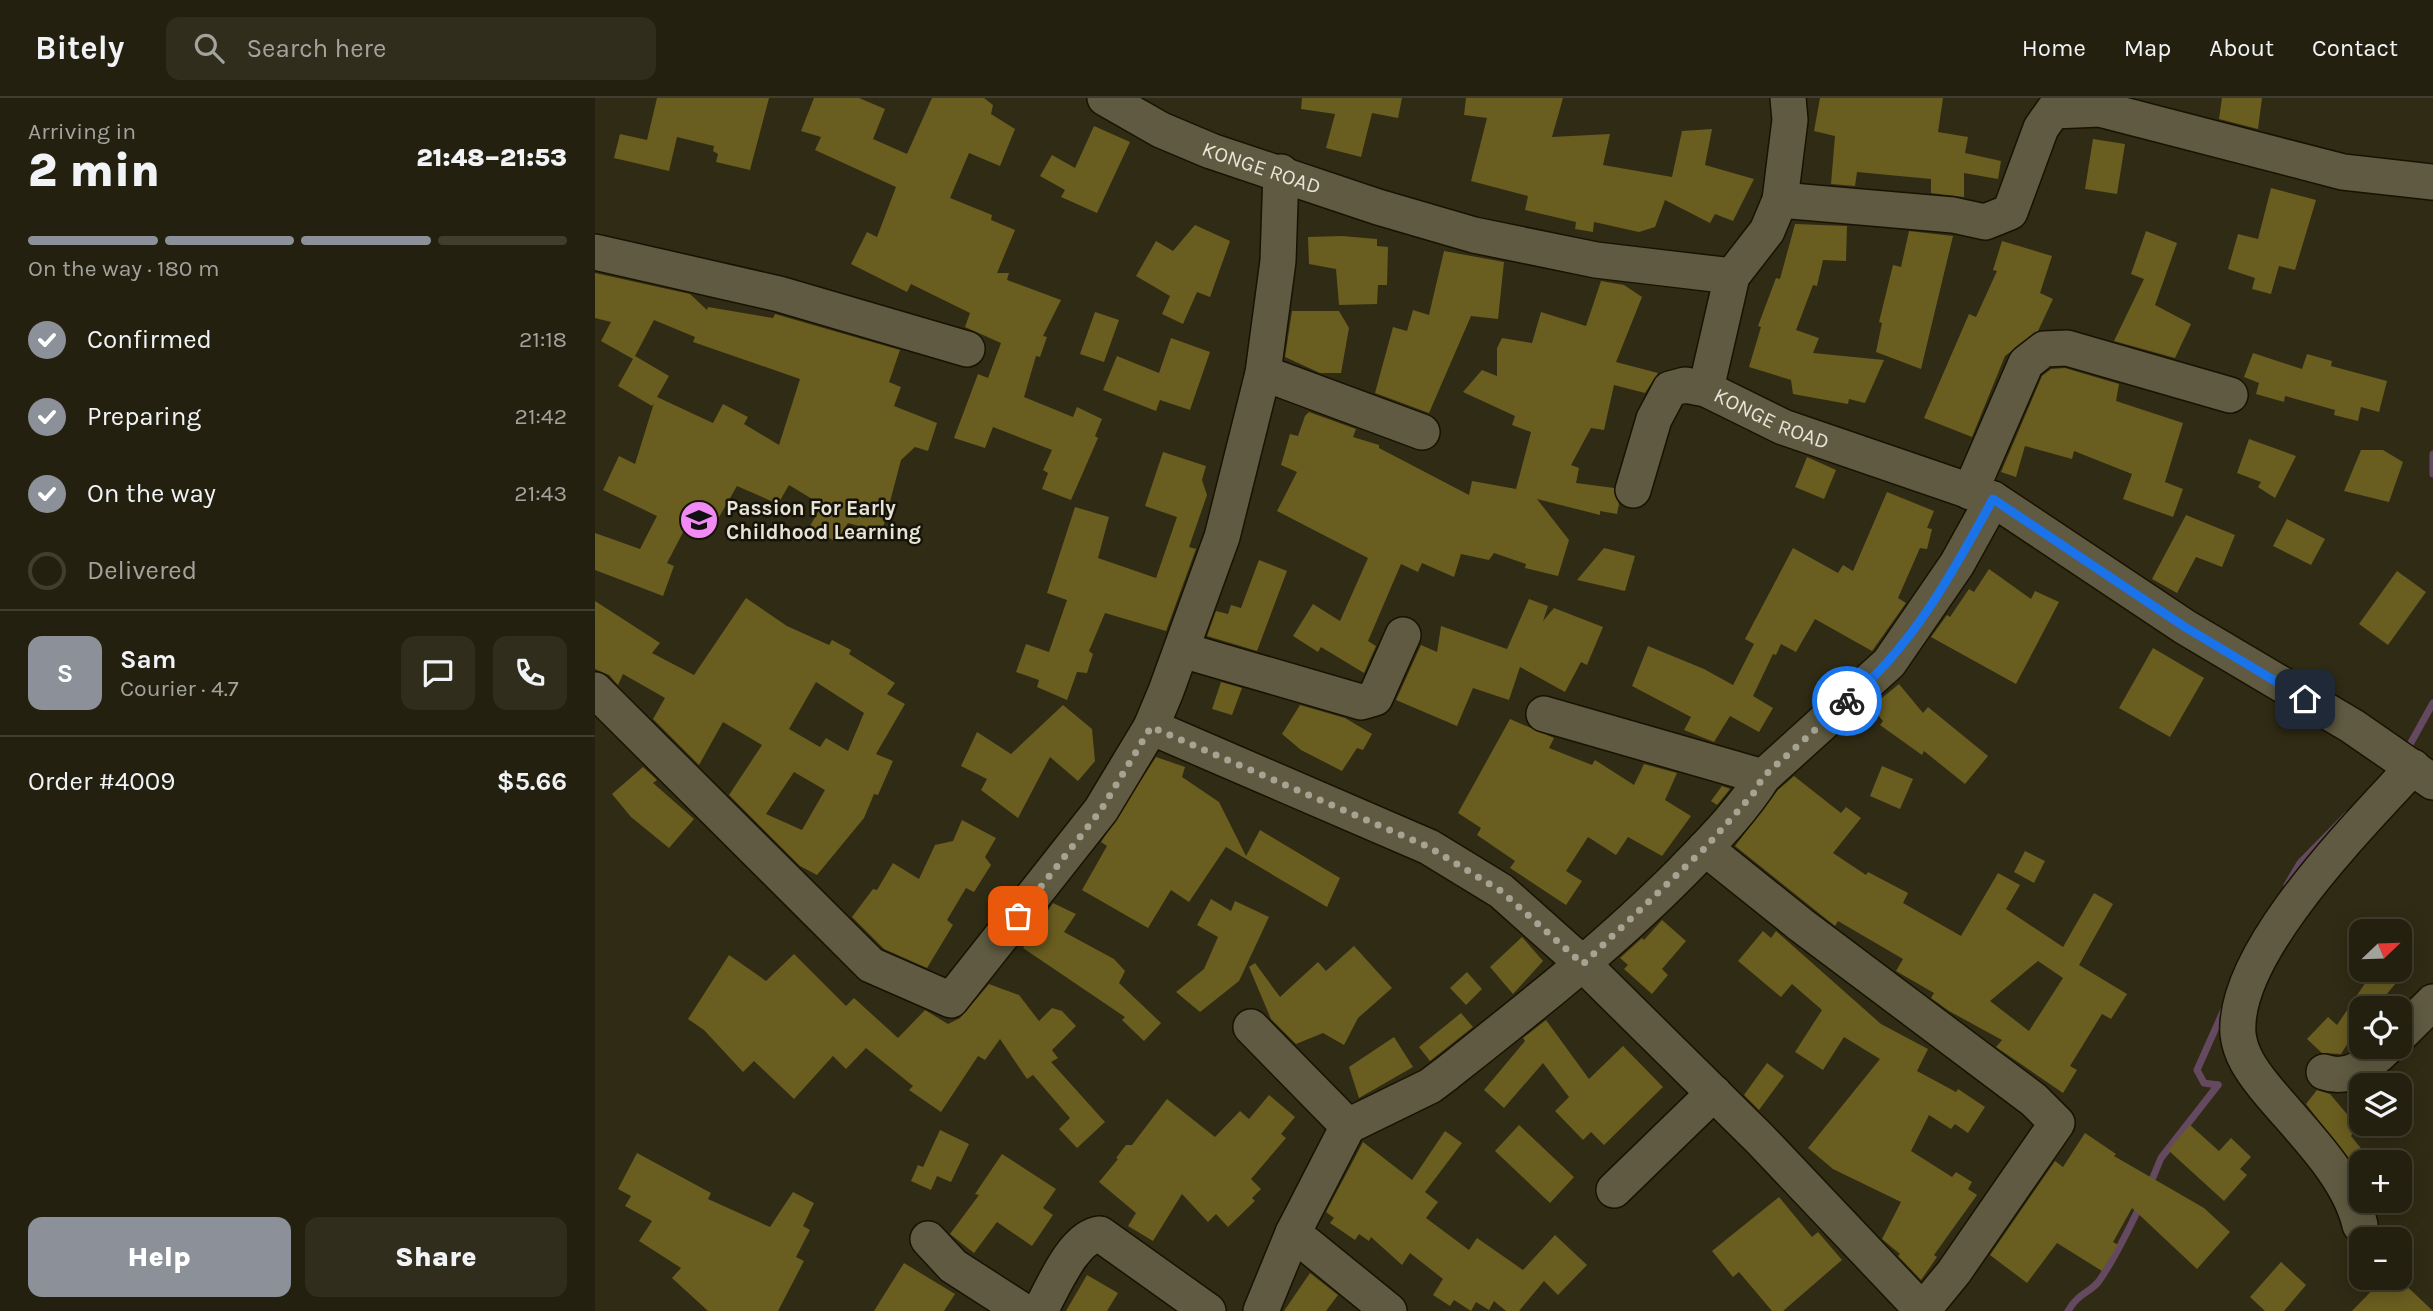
<!DOCTYPE html>
<html lang="en">
<head>
<meta charset="utf-8">
<style>
  body { margin:0; font-family:Karla,sans-serif; background:#302d1d; color:#f1f3f6; height:100vh; display:flex; flex-direction:column; font-size:26px; white-space:nowrap }
  * { box-sizing:border-box; margin:0 }
  p { font-size:23px; color:#a3a39e }
  .icon { flex:none; width:38px; height:38px; fill:none; stroke:currentColor; stroke-width:2; stroke-linecap:round; stroke-linejoin:round }
  .map { position:relative; flex:1; overflow:hidden }
  .sheet { display:flex; flex-direction:column; background:#24200f; width:595px }
  .sheet>* { flex:none }
  .needle { width:46px; rotate:67deg }
  .controls { position:absolute; left:1754px; top:821px; display:grid; gap:14px }
  .controls a { display:grid; place-items:center; width:63px; height:63px; border-radius:14px; background:#24200f; box-shadow:0 4px 18px #0003,0 0 0 2px #413e2f; font-size:35px }
  .pin { position:absolute; display:grid; place-items:center; width:60px; height:60px; color:#fff; margin:-30px; border-radius:14px; box-shadow:0 4px 10px #0006 }
  .courier { position:absolute; display:grid; place-items:center; width:70px; height:70px; margin:-35px; border:5px solid #1a73e8; border-radius:50%; background:#fff; color:#222; box-shadow:0 2px 9px #0007 }
  .overview em { font-style:normal; font-weight:800 }
  .overview div { display:flex; flex-direction:column-reverse }
  .overview { display:flex; align-items:center; justify-content:space-between; height:119px; padding:0 28px }
  h1 { font-size:46px; font-weight:800; line-height:52px }
  .bar { display:grid; grid-template-columns:repeat(4,1fr); gap:10px 7px; align-content:center; height:84px; padding:0 28px }
  .bar i { height:9px; border-radius:5px; background:#413e2f }
  .bar .selected { background:#8c9099 }
  .bar p { grid-column:span 4 }
  .line { display:flex; align-items:center; gap:18px; padding:0 28px; border-top:2px solid #413e2f }
  .line div { flex:1 }
  .round { display:grid; place-items:center; flex:none; width:74px; height:74px; border-radius:14px; background:#302d1d }
  ol { padding:0 28px; list-style:none }
  li { display:flex; align-items:center; gap:21px; height:77px }
  li p { margin-inline-start:auto }
  li .icon { padding:7px; border-radius:50%; background:#8c9099; color:#fff; stroke-width:4 }
  li:last-child { color:#a3a39e }
  li i { width:38px; height:38px; border:4px solid #413e2f; border-radius:50% }
  .cta { display:flex; gap:14px; margin-top:auto; padding:14px 28px }
  .cta a { flex:1; height:80px; border-radius:14px; background:#8c9099; color:#fff; font-size:28px; font-weight:800; line-height:80px; text-align:center }
  .cta a+a { background:#302d1d; color:#f1f3f6 }
  header { display:flex; align-items:center; gap:42px; box-sizing:border-box; height:98px; padding:0 35px; background:#24200f; border-bottom:2px solid #413e2f }
  header strong { font-size:33px }
  nav { display:flex; gap:38px; margin-inline-start:auto; font-size:24px }
  .search { width:490px; height:63px; background:#302d1d; display:flex; align-items:center; gap:18px; box-sizing:border-box; padding:0 24px; border-radius:14px; color:#a3a39e; font-size:26px }
  main { display:flex; flex:1; min-height:0 }
  .map>svg:first-child { display:block }
  .lines { fill:none; stroke-linecap:round; stroke-linejoin:round }
  .stream { stroke:#644960; stroke-width:7 }
  .building { fill:#6a5d20; fill-rule:evenodd }
  .minor-casing { stroke:#181300; stroke-width:38 }
  .minor { stroke:#5f5a41; stroke-width:35 }
  .done { stroke:#a7a392; stroke-width:7; stroke-dasharray:0 12.6 }
  .route { stroke:#1a73e8; stroke-width:9 }
  .labels { text-anchor:middle; dominant-baseline:central; stroke-width:5; stroke-linejoin:round; paint-order:stroke }
  .street-label { font-size:21px; fill:#e7e4d6; stroke:#16130a }
  .poi-label { font-size:21px; font-weight:bold; fill:#e7e4d6; stroke:#16130a; text-anchor:start }
</style>
</head>
<body>
<header>
<strong>Bitely</strong>
<div class="search"><svg class="icon" aria-label="search" viewBox="0 0 24 24"><circle cx="10" cy="10" r="6"/><path d="M15 15l6 6"/></svg>Search here</div>
<nav><a>Home</a><a>Map</a><a>About</a><a>Contact</a></nav>
</header>
<main>
<section class="sheet">
<div class="overview"><div><h1>2 min</h1><p>Arriving in</p></div><em>21:48–21:53</em></div>
<div class="bar"><i class="selected"></i><i class="selected"></i><i class="selected"></i><i></i><p>On the way · 180 m</p></div>
<ol>
<li><svg class="icon" aria-label="check" viewBox="0 0 24 24"><path d="M5 12l5 5 9-10"/></svg>Confirmed<p>21:18</p></li>
<li><svg class="icon" aria-label="check" viewBox="0 0 24 24"><path d="M5 12l5 5 9-10"/></svg>Preparing<p>21:42</p></li>
<li><svg class="icon" aria-label="check" viewBox="0 0 24 24"><path d="M5 12l5 5 9-10"/></svg>On the way<p>21:43</p></li>
<li><i></i>Delivered</li>
</ol>
<div class="line" style="height:126px"><b class="round" style="background:#8c9099;color:#fff">S</b><div><b>Sam</b><p>Courier · 4.7</p></div><a class="round"><svg class="icon" aria-label="chat" viewBox="0 0 24 24"><path d="M4 5h16v11H9l-5 4z"/></svg></a><a class="round"><svg class="icon" aria-label="phone" viewBox="0 0 24 24"><path d="M5 4h4l2 5-3 2q2 4 5 5l2-3 5 2v4C11 20 4 13 5 4z"/></svg></a></div>
<div class="line" style="height:91px"><div>Order #4009</div><b>$5.66</b></div>
<div class="cta"><a>Help</a><a>Share</a></div>
</section>
<div class="map">
<svg width="1838" height="1213" viewBox="0 0 1838 1213">
  <rect width="100%" height="100%" fill="#302b14"/>
  <g class="lines">
    <g class="stream">
      <path d="M1838 356V376"/>
      <path d="M1813 650 1838 605"/>
      <path d="M1692 787 1705 765 1752 717"/>
      <path d="M1623 987 1609 985 1602 972 1631 907"/>
      <path d="M1554 1089 1566 1060 1623 987"/>
      <path d="M1473 1213C1484 1194 1494 1196 1504 1183 1521 1159 1533 1132 1546 1106"/>
    </g>
  </g>
  <g class="building">
    <path d="M62 0H174L155 72 121 64 123 56 118 53 119 48 82 39 74 73 19 60 25 36 52 42Z"/>
    <path d="M219 0H264L290 11 278 41 312 56 337 0H389L398 7 396 16 420 31 405 68 374 55 355 100 397 117 396 122 420 132 402 175H414L412 182 466 202 448 238 452 239 445 259 441 258 429 299 478 319 482 309 507 321 500 338 503 340 476 402 447 391 453 375 448 372 457 352 398 329 390 350 359 340 383 276 393 280 406 245 370 229 375 215 316 186 312 194 256 166 272 134 282 139 301 89 220 52 226 39 206 33Z"/>
    <path d="M707 0H807L803 20 777 15 766 59 731 50 740 16 706 11Z"/>
    <path d="M871 0H968L957 39 1015 36 1008 67 1077 79 1087 33 1117 31 1110 67 1159 81 1138 123 1120 116 1115 125 1070 102 1060 129 1044 134 999 124 998 134 980 131 981 124 930 112 933 98 876 83 892 20 869 17Z"/>
    <path d="M1225 0H1348L1343 34 1373 39 1370 55 1406 63 1403 81 1369 75V99L1336 95V81L1262 74 1260 88 1236 86 1240 38 1219 33Z"/>
    <path d="M1627 0H1667L1663 31 1624 21Z"/>
    <path d="M499 28 535 44 502 115 466 99 470 92 445 78 457 57 480 70Z"/>
    <path d="M1498 41 1530 46 1522 96 1490 91Z"/>
    <path d="M1676 90 1721 102 1700 172 1684 168 1676 196 1657 191 1660 180 1633 171 1643 136 1663 141Z"/>
    <path d="M1200 126 1252 128 1251 163 1228 162 1222 188 1218 187 1201 232 1224 240 1218 255 1289 262 1270 305 1254 301 1253 306 1198 296 1196 282 1154 269 1166 229 1163 228 1181 180 1185 181Z"/>
    <path d="M600 127 635 143 615 199 602 194 588 226 567 216 575 198 541 178 561 143 578 153Z"/>
    <path d="M1314 133 1358 138 1326 271 1281 254 1287 225 1284 224 1298 167 1306 169Z"/>
    <path d="M1551 133 1582 145 1560 207 1596 226 1580 260 1519 243 1549 181 1536 176Z"/>
    <path d="M747 138 782 141V148L793 149 792 187H783L782 206 744 207 741 171 714 166 713 139Z"/>
    <path d="M1407 143 1457 158 1445 195 1458 201 1443 233 1410 258 1377 339 1329 320 1374 216 1381 219 1402 173 1398 172Z"/>
    <path d="M849 153 909 164 903 221 876 218 834 315 780 295 798 229 812 233 818 212 834 217Z"/>
    <path d="M0 175 95 196 112 212 113 209 178 220 180 216 305 252 294 284 306 289 299 308 342 325 333 353 320 349 306 362 287 434 253 425 241 444 215 428 227 407 194 387 183 406 142 388 116 433 95 421 72 465 79 468 68 498 0 472V435L45 451 62 418 8 392 24 358 40 366 59 305 57 308 23 288 38 261 6 243 16 224 0 220ZM59 222 100 239 98 244 205 281 184 347 149 326 153 319 128 306 118 325 62 299 74 278 40 258Z"/>
    <path d="M1006 183 1029 187 1047 199 1021 264 1063 275 1050 295 1019 287 1009 332 996 330 976 367 984 370 981 385 1019 390 1024 406 1022 416 1005 413V417L942 401 974 442 963 478 930 470 931 466 899 455 894 462 866 456 859 479 827 465 823 474 806 466 773 543 781 548 769 575 726 549 723 554 698 538 718 506 745 523 773 460 682 413 702 374 686 367 695 336 703 338 710 318 714 314 761 331 758 339 784 347V350L874 397 877 383 921 391 936 334 917 327 920 318 868 294 887 272 902 278V250L907 240 937 245 946 214 991 228Z"/>
    <path d="M697 213H744L754 230 746 275H725L690 259Z"/>
    <path d="M500 214 524 222 509 264 485 256Z"/>
    <path d="M576 240 615 254 595 312 565 302 561 313 508 292 522 258 564 275Z"/>
    <path d="M1658 255 1707 271 1712 256 1737 263 1736 268 1792 283 1784 314 1766 309 1763 323 1739 317 1740 312 1690 298 1689 304 1661 296 1664 285 1649 279Z"/>
    <path d="M1470 270 1524 286 1521 303 1588 325 1570 384 1588 391 1578 419 1528 401 1537 376 1479 353 1477 361 1430 348 1421 379 1406 374 1447 278 1456 271Z"/>
    <path d="M1654 341 1701 358 1680 400 1663 389 1666 384 1642 375Z"/>
    <path d="M1766 352H1788L1808 364 1794 404 1749 393Z"/>
    <path d="M568 354 611 368 607 382 612 397 594 449 601 451 571 533 510 515 494 553 498 556 492 575 482 574 472 602 442 589 444 582 421 574 431 546 454 554 472 502 452 495 480 409 514 419 503 460 561 480 582 419 550 408Z"/>
    <path d="M1212 359 1241 372 1229 401 1200 389Z"/>
    <path d="M1292 394 1339 413 1332 430 1337 431 1332 451 1325 450 1303 500 1311 505 1277 553 1220 521 1201 554 1186 546 1181 557 1178 556 1158 598 1178 610 1164 634 1135 618 1119 644 1089 632 1096 619 1037 588 1053 548 1109 571 1138 587 1159 546 1150 541 1198 450 1243 475 1248 467 1258 473Z"/>
    <path d="M1591 417 1640 437 1627 469 1601 459 1582 495 1557 481Z"/>
    <path d="M1692 421 1730 441 1716 467 1678 448Z"/>
    <path d="M1009 450 1040 458 1030 493 982 482Z"/>
    <path d="M664 462 692 473 662 553 612 538 621 513 633 516 636 507 646 510Z"/>
    <path d="M1394 471 1436 501 1440 493 1464 504 1421 586 1336 539 1352 517 1355 519 1374 491 1379 494Z"/>
    <path d="M1802 473 1831 494 1793 547 1764 526Z"/>
    <path d="M151 500 192 528 234 547 237 542 256 552 254 556 300 585 292 596 310 606 281 656 298 663 283 697 279 696 269 720 222 777 205 768 134 697 167 647 128 624 104 667 58 621 70 600 28 576 23 587 14 577 0 571V503L65 545 57 555 99 577ZM221 584 269 615 253 653 231 640 225 649 194 631ZM199 674 230 692 207 732 171 716Z"/>
    <path d="M934 501 953 508 948 523 959 510 1008 529 992 567 986 564 970 594 925 569 914 602 878 590 862 628 801 602 826 547 842 554 846 528 912 551Z"/>
    <path d="M1558 550 1609 580 1575 639 1524 610Z"/>
    <path d="M626 584 647 590 637 617 617 611Z"/>
    <path d="M1304 586 1328 615 1333 609 1393 658 1370 686 1329 653 1327 657 1285 627 1288 623 1276 609Z"/>
    <path d="M468 607 497 631 500 663 483 683 455 659 423 720 386 692 392 681 366 668 382 634 416 656Z"/>
    <path d="M705 607 750 620 777 636 768 652 762 650 747 673 706 652 687 636Z"/>
    <path d="M915 621 959 640 954 650 997 667 1000 662 1039 687 1049 666 1082 675 1070 702 1096 718 1067 758 1033 739 1021 757 993 739 971 773 987 783 971 807 915 770 920 763 882 737 886 730 863 715Z"/>
    <path d="M561 659 590 669 587 679 624 704 651 758 665 732 745 780 732 809 631 749 594 804 576 792 553 830 487 792 512 748 506 744Z"/>
    <path d="M1287 668 1318 681 1305 711 1275 698Z"/>
    <path d="M48 669 62 682 58 685 99 721 74 750 36 719 17 696Z"/>
    <path d="M1199 678 1246 715 1251 709 1266 720 1238 755 1271 777 1273 774 1313 795 1308 805 1366 838 1403 775 1425 787 1411 811 1468 849 1499 795 1518 806 1484 867 1532 896 1516 921 1507 916 1475 968 1482 972 1468 995 1401 949 1407 942 1354 913 1336 900 1339 895 1301 873 1308 861 1243 823 1240 828 1140 748 1183 692ZM1443 863 1468 880 1434 933 1395 903Z"/>
    <path d="M1127 688 1135 691 1122 707 1116 703Z"/>
    <path d="M367 722 401 740 390 759 396 767 379 794 371 790 352 822 358 827 332 870 289 851 257 819 278 791 282 792 298 765 324 781 340 747 358 743Z"/>
    <path d="M1430 753 1450 763 1439 785 1419 774Z"/>
    <path d="M616 801 636 813 640 803 674 819 644 883 605 914 581 894 609 871 623 839 602 827Z"/>
    <path d="M458 805 481 816 469 834 519 861 530 873 524 885 566 925 549 943 527 922 530 919 428 850Z"/>
    <path d="M1067 822 1091 843 1067 871 1073 877 1057 896 1029 871 1033 867 1025 860 1047 840 1049 842Z"/>
    <path d="M1168 833 1176 840 1181 833 1286 926 1333 951 1322 973 1361 994 1363 991 1390 1009 1373 1035 1360 1026 1356 1031 1334 1017 1316 1053 1357 1079 1361 1074 1377 1084 1373 1091 1382 1097 1339 1157 1342 1159 1326 1182 1303 1158 1305 1156 1287 1141 1306 1104 1238 1071 1213 1050 1285 961 1249 939 1228 972 1200 954 1227 912 1197 886 1186 899 1143 863Z"/>
    <path d="M927 839 948 863 918 896 895 869Z"/>
    <path d="M759 848 797 890 763 920 749 947 728 935 701 946 676 921 654 869 660 865 685 899 723 864 731 873Z"/>
    <path d="M199 856 251 908 259 900 303 940 330 912 353 926 365 920 394 886 424 897 444 923 457 910 467 913 481 928 457 952 463 960 456 964 510 1024 482 1050 464 1031 475 1020 438 977 432 981 405 941 390 962 383 958 346 1014 314 992 318 988 271 950 251 971 238 958 199 1001 159 963 148 974 109 932 93 921 134 857 171 883Z"/>
    <path d="M1779 872H1812L1780 910H1766V924L1746 956 1727 955 1712 941 1733 919 1742 927Z"/>
    <path d="M872 874 887 891 871 907 855 890Z"/>
    <path d="M866 915 878 929 835 963 824 949Z"/>
    <path d="M951 922 994 981 1028 948 1068 989 1009 1047 996 1034 988 1042 960 1013 974 999 948 965 909 1010 889 992 930 943 928 940Z"/>
    <path d="M799 939 818 969 764 1000 754 969Z"/>
    <path d="M1172 965 1189 978 1164 1012 1149 997Z"/>
    <path d="M1722 992 1735 996 1762 1028 1756 1038 1777 1064H1766V1077L1711 1006Z"/>
    <path d="M674 997 700 1019 686 1036 691 1040 656 1081 666 1091 657 1100 660 1103 633 1129 621 1116 613 1124 587 1096 558 1143 533 1128 541 1115 504 1084 523 1061 521 1060 531 1047H537L572 1001 620 1039 645 1013 654 1021Z"/>
    <path d="M924 1027 979 1079 955 1105 900 1053Z"/>
    <path d="M1595 1027 1624 1053 1636 1040 1656 1059 1645 1071 1652 1077 1629 1103 1573 1052Z"/>
    <path d="M345 1032 374 1046 356 1084 342 1078 336 1092 316 1083 323 1067 328 1069Z"/>
    <path d="M850 1033 867 1045 830 1094 843 1104 831 1120 874 1152 882 1140 928 1172 960 1137 992 1167 963 1197 949 1183 924 1213H911L899 1203 894 1212 881 1204 876 1213 859 1202 855 1208 838 1197 848 1181 815 1155 807 1167 776 1139 774 1143 764 1136 760 1142 735 1125 739 1120 731 1114 768 1044 817 1082Z"/>
    <path d="M1490 1035 1521 1056 1519 1058 1609 1110 1635 1134 1602 1171 1537 1110 1518 1144 1523 1147 1507 1173 1462 1145 1432 1185 1395 1157 1460 1063 1468 1069Z"/>
    <path d="M42 1055 116 1095 113 1101 175 1129 198 1094 219 1105 208 1128 215 1132 201 1159 209 1163 183 1213H113L77 1180 86 1170 44 1143 57 1123 30 1108 36 1098 23 1091Z"/>
    <path d="M407 1056 461 1091 448 1110 458 1117 437 1148 402 1124 379 1155 355 1136 384 1097 380 1096Z"/>
    <path d="M1184 1099 1217 1139 1223 1134 1247 1162 1188 1213H1177L1144 1174 1138 1179 1117 1153Z"/>
    <path d="M1686 1164 1711 1187 1689 1213H1670L1655 1199Z"/>
    <path d="M309 1165 360 1196 349 1213H279Z"/>
    <path d="M715 1175 743 1197 731 1213H689Z"/>
    <path d="M492 1177 523 1195 512 1213H471Z"/>
    <path d="M1789 1180H1803L1838 1213H1757Z"/>
  </g>
  <g class="lines">
    <defs>
      <g id="minor">
        <path id="s1" d="M510 0 566 32 616 53 783 109 879 137 1001 162 1137 178"/>
        <path d="M1185 102 1358 117 1390 124 1415 114 1446 30 1458 13 1505 11 1748 74 1838 84"/>
        <path d="M0 154 184 196 372 251"/>
        <path d="M668 275 827 334"/>
        <path d="M1111 291 1137 178 1172 133 1185 102 1195 22 1193 0"/>
        <path id="s2" d="M1038 392 1059 321 1075 291 1090 287 1111 291 1188 329 1398 401 1590 529 1757 628 1838 684"/>
        <path d="M1375 394 1431 265 1449 251 1472 250 1635 297"/>
        <path d="M587 552 766 604 780 600 808 537"/>
        <path d="M0 592 276 867 356 902 506 712 556 629 571 593 627 439 668 275 683 163 686 74"/>
        <path d="M949 616 1168 679"/>
        <path d="M556 629 834 749 906 793 988 866 1165 1041 1328 1213"/>
        <path d="M1110 750 1206 827 1439 1002 1462 1025 1359 1174 1327 1213"/>
        <path d="M656 929 753 1028"/>
        <path d="M1804 938 1838 904"/>
        <path d="M1729 974C1754 983 1775 966 1793 948"/>
        <path d="M1019 1092 1119 995"/>
        <path d="M1765 1127C1753 1075 1703 1030 1669 988 1657 973 1645 956 1643 936 1637 854 1765 727 1818 669"/>
        <path d="M698 1135 794 1213"/>
        <path d="M333 1141 358 1168 428 1213"/>
        <path d="M445 1213C458 1190 478 1139 505 1136L613 1213"/>
        <path d="M666 1213 698 1135 753 1028 835 988 851 976C933 911 1015 847 1089 772 1117 743 1147 713 1168 679L1294 565 1362 466 1398 401"/>
      </g>
    </defs>
    <use href="#minor" class="minor-casing"/>
    <use href="#minor" class="minor"/>
  </g>
  <g class="lines">
    <path class="done" d="M423 818 506 712 556 629 834 749 906 793 988 866 1110 750 1158 696 1168 679 1252 603"/>
    <path class="route" d="M1252 603C1317 550 1358 474 1398 401L1590 529 1710 601"/>
  </g>
  <defs>
    <symbol id="school-disc" viewBox="-11 -11 22 22"><circle r="9.5" fill="#f28af3" stroke="#16130a"/><path d="M0-5L7-2L0 1L-7-2ZM-4 1L0 2.5L4 1V4Q0 6-4 4Z" fill="#111"/></symbol>
  </defs>
  <g fill-rule="evenodd">
    <use href="#school-disc" x="82" y="400" width="44" height="44"/>
  </g>
  <g class="labels">
    <g class="street-label">
      <text stroke="none"><textPath href="#s1" startOffset="172">KONGE ROAD</textPath></text>
      <text stroke="none"><textPath href="#s2" startOffset="217">KONGE ROAD</textPath></text>
    </g>
    <g class="poi-label">
      <text x="131" y="410">Passion For Early<tspan x="131" dy="24">Childhood Learning</tspan></text>
    </g>
  </g>
</svg>
<div class="controls">
<a><svg class="needle" viewBox="-14 -14 28 28"><path d="M0-13l5 13h-10z" fill="#e53935"/><path d="M0 13l5-13h-10z" fill="#a3a39e"/></svg></a>
<a><svg class="icon" aria-label="locate" viewBox="0 0 24 24"><circle cx="12" cy="12" r="6"/><path d="M12 2v4M12 18v4M2 12h4M18 12h4"/></svg></a>
<a><svg class="icon" aria-label="layers" viewBox="0 0 24 24"><path d="M12 4l9 5-9 5-9-5zM3 14l9 5 9-5"/></svg></a>
<a>+</a>
<a>−</a>
</div>
<div class="pin" style="left:423px;top:818px;background:#ea580c"><svg class="icon" aria-label="bag" viewBox="0 0 24 24"><path d="M5 8h14l-1 12H6zM9 8a3 3 0 0 1 6 0"/></svg></div>
<div class="pin" style="left:1710px;top:601px;background:#1f2937"><svg class="icon" aria-label="home" viewBox="0 0 24 24"><path d="M3 11l9-7 9 7M6 9v11h12V9"/></svg></div>
<div class="courier" style="left:1252px;top:603px"><svg class="icon" aria-label="bike" viewBox="0 0 24 24"><circle cx="6" cy="16" r="4"/><circle cx="18" cy="16" r="4"/><path d="M6 16l4-8h5l3 8M10 8l3 8H6M13 5h3"/></svg></div>
</div>
</main>
</body>
</html>
